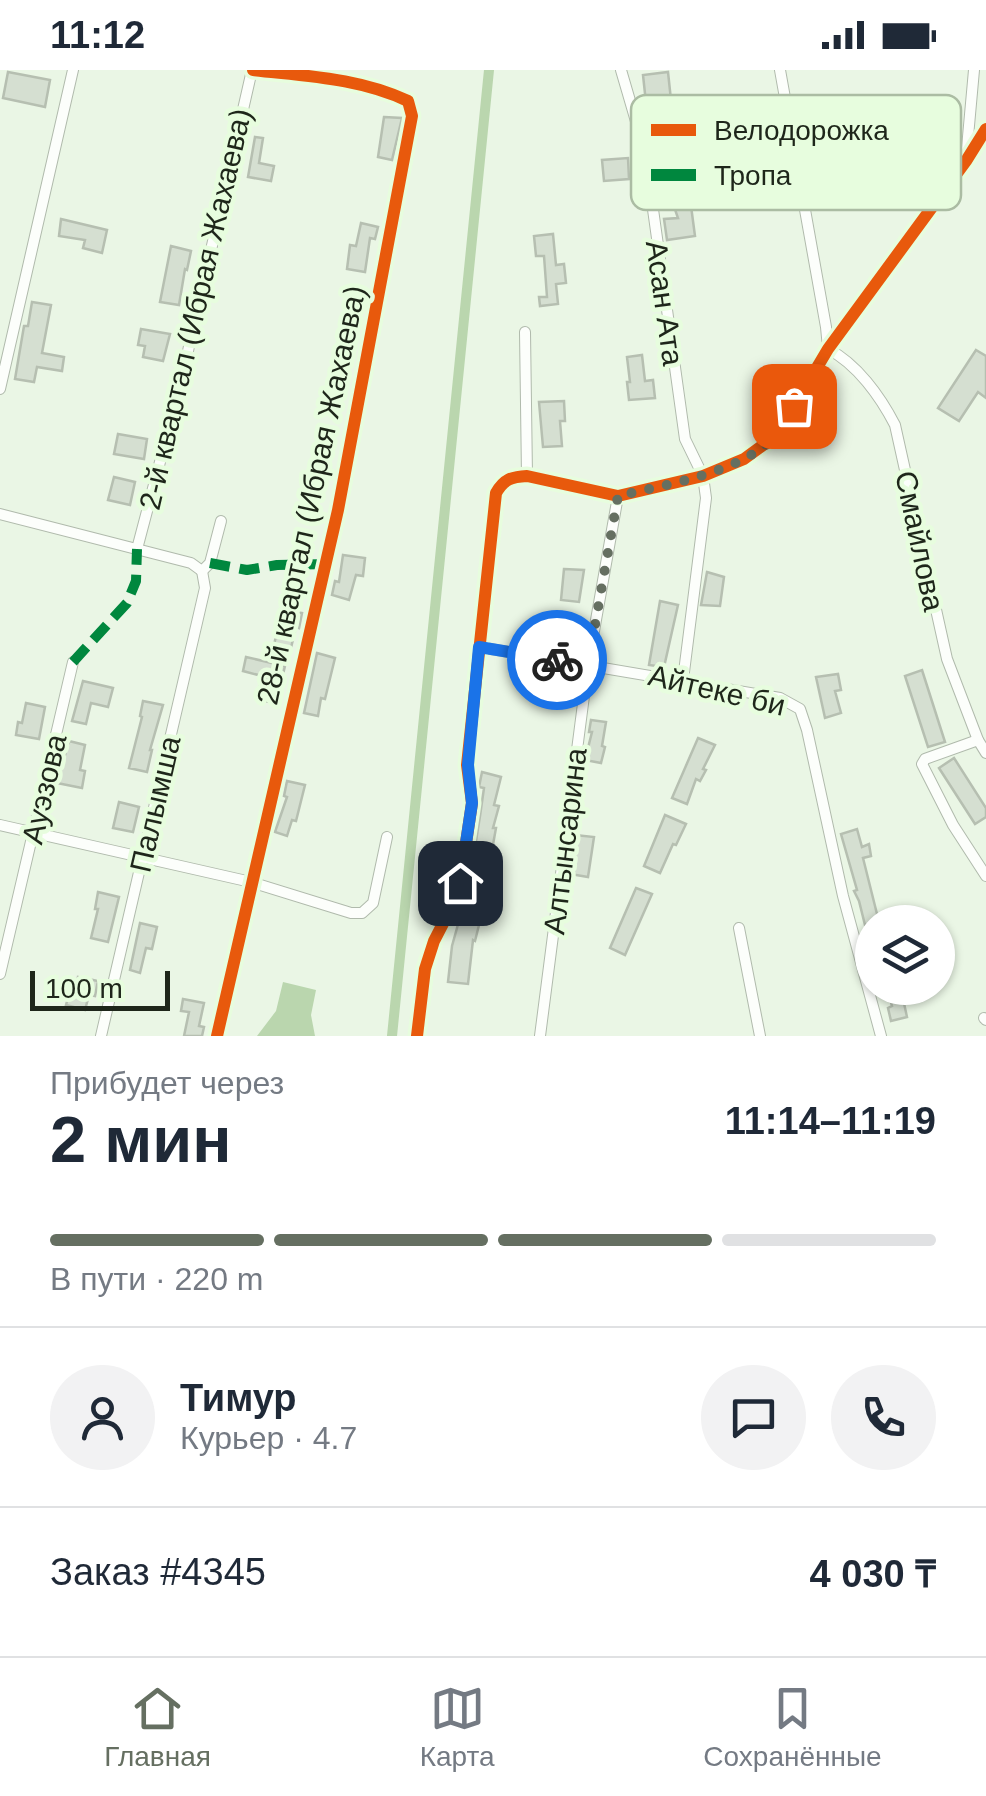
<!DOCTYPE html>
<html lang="ru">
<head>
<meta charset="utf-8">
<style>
  body { margin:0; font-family:Helvetica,sans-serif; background:#f2f2f3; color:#1f2937; height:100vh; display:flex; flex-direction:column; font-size:38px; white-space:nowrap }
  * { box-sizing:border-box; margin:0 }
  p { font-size:32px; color:#747a83 }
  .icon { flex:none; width:55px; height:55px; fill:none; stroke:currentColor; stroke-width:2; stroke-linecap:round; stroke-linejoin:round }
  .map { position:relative; height:966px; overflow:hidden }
  .panel { display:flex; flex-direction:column; background:#fff; flex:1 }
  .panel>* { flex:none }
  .buttons { position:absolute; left:855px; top:835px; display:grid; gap:20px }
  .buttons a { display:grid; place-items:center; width:100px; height:100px; border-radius:50%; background:#fff; box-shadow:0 2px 8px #0004; font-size:50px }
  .scale { position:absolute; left:30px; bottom:25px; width:140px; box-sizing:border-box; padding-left:10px; border:5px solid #1e261a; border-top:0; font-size:28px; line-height:35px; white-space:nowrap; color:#1e261a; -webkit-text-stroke:8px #e7fdde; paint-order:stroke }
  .pin { position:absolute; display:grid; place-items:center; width:85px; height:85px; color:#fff; margin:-42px; border-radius:20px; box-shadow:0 5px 15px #0006 }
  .courier { position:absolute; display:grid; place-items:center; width:100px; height:100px; margin:-50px; border:8px solid #1a73e8; border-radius:50%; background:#fff; color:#222; box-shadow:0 2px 12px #0007 }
  .overview em { font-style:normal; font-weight:700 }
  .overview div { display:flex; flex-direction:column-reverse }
  .overview { display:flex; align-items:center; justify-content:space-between; height:170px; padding:0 50px }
  h1 { font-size:65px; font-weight:700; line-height:75px }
  .bar { display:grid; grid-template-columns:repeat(4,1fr); gap:15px 10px; align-content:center; height:120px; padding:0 50px }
  .bar i { height:12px; border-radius:8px; background:#e0e1e3 }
  .bar .on { background:#656f61 }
  .bar p { grid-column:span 4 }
  .line { display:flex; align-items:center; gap:25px; padding:0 50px; border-top:2px solid #e0e1e3 }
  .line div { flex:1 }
  .round { display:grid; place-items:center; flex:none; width:105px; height:105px; border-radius:52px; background:#f2f2f3 }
  .status { display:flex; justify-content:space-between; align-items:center; height:70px; padding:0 50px; background:#fff; direction:ltr }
  .status svg { height:28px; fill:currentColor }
  .tab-bar { display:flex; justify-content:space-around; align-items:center; height:140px; border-top:2px solid #e0e1e3; background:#fff; font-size:28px; color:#747a83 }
  .tab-bar a { display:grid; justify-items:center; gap:5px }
  .tab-bar .on { color:#656f61 }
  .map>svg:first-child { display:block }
  .water { fill:#bad6ae }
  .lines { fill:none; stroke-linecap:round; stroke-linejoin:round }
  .canal { stroke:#bad6ae; stroke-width:10 }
  .building { fill:#d5dfd1; stroke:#b6bfb1; stroke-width:2.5 }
  .minor-casing { stroke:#b0baac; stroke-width:12 }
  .minor { stroke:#fcfefb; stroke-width:10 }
  .quiet { stroke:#00873e; stroke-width:10; stroke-dasharray:20 10; stroke-linecap:butt }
  .cycleway-casing { stroke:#e7fdde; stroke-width:19 }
  .cycleway { stroke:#e8590c; stroke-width:12 }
  .done { stroke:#656f61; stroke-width:10; stroke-dasharray:0 18 }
  .route { stroke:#1a73e8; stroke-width:12 }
  .labels { text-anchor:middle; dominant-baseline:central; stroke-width:9; stroke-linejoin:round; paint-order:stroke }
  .street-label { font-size:30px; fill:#1e261a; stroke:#e7fdde }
  .key { fill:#e7fdde; stroke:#abbca3; stroke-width:2.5 }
  .key-label { font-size:28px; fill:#1e261a }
</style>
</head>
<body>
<div class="status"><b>11:12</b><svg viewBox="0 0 49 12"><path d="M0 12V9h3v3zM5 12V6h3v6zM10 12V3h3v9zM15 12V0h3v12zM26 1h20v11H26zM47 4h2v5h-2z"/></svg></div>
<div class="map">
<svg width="986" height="966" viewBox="0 0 986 966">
  <rect width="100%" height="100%" fill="#eaf6e5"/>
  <path class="water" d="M283 912 316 920 311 945 315 966H257L276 941Z"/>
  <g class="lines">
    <path class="canal" d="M392 966 489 0"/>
  </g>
  <g class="building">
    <path d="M8 2 50 10 45 37 3 28Z"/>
    <path d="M668 2 671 30 646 33 643 5Z"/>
    <path d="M384 47 402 48 392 90 378 87Z"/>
    <path d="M255 67 263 68 259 93 274 96 271 111 248 107Z"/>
    <path d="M628 88 629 109 604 111 602 90Z"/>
    <path d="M686 117 692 135 691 136 695 166 667 170 664 149 678 148 669 122Z"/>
    <path d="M61 149 107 160 102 183 83 178 85 170 59 166Z"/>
    <path d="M361 153 378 157 375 169 370 168 365 202 347 199 350 175 356 176Z"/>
    <path d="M553 164 556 195 564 194 566 213 556 214 558 234 540 236 539 227H547L544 186H536L534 166Z"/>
    <path d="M171 176 191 181 187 200 185 199 179 235 160 232Z"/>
    <path d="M32 232 51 235 42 283 64 287 62 301 37 297 34 312 15 309 24 256H28Z"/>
    <path d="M141 259 170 264 163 291 143 287 145 276 138 275Z"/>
    <path d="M976 280 986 286V328L978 322 959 351 938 338Z"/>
    <path d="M642 285 645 311 653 310 655 328 629 330 627 312H630L627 287Z"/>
    <path d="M564 331 565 351H560L562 376 543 377 539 332Z"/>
    <path d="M118 364 147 369 144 389 114 384Z"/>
    <path d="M114 407 135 412 130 435 108 430Z"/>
    <path d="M343 485 365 488 363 506 356 505 349 530 332 525 335 511 339 512Z"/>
    <path d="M564 499 584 500 579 532 561 530Z"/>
    <path d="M707 502 724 507 720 536 701 535Z"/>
    <path d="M660 531 678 535 664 597 649 595Z"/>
    <path d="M284 540 302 543 299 558 296 557 290 582 273 578 278 559 280 560Z"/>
    <path d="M317 583 335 588 325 629 321 628 318 646 304 643Z"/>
    <path d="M246 587 285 596 276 633 257 630 262 606 243 601Z"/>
    <path d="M922 600 945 672 928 677 905 606Z"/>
    <path d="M838 604 841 620 835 621 841 643 825 648 816 607Z"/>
    <path d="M83 611 113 618 108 637 91 633 86 654 72 651Z"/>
    <path d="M143 631 163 635 150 680H152L147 702 129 698 142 647 140 646Z"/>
    <path d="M26 633 45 637 39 669 16 665 18 652 22 653Z"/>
    <path d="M591 650 606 652 602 676 605 677 601 693 585 690 592 662H589Z"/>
    <path d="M698 668 715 675 703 699 706 700 700 711 696 709 687 734 672 728Z"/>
    <path d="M69 671 85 675 80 700 85 701 82 718 57 713Z"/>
    <path d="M954 688 986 738V747L975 754 939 698Z"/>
    <path d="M482 702 501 707 494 735 499 736 493 758H496L488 802 496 803 484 844 482 843 475 871 473 870 468 914 448 912 452 876 469 815 480 746 484 718 479 717Z"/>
    <path d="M287 711 305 715 296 751 292 750 287 766 275 762 287 727 284 726Z"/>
    <path d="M119 732 139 737 133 762 113 758Z"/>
    <path d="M665 745 686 754 676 775 673 774 660 803 644 796Z"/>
    <path d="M857 759 862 777 869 774 871 786 863 788 879 852 865 855 859 831 854 821 857 820 841 764Z"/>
    <path d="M575 765 594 767 588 807 570 804Z"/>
    <path d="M636 818 652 824 625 885 610 878Z"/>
    <path d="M98 822 119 827 108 872 91 868 98 839H95Z"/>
    <path d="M140 853 157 857 152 879 146 878 140 903 130 900Z"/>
    <path d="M78 907 98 911 95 926 89 925 85 940 66 935 69 924 75 926Z"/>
    <path d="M887 918H918V920L902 924 907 947 891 951 888 938 892 936Z"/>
    <path d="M183 929 204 933 199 956 204 957 202 966H184L189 942 181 941Z"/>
  </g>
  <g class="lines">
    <defs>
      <g id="minor">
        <path d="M621 0 645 82 685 369 703 406 706 428 683 610"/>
        <path d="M780 0 826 257 828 278"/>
        <path d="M966 89 974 0"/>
        <path d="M525 262 527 406"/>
        <path d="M828 279C857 294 880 326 895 355L947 589 978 670 986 683"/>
        <path d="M0 319 73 0"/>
        <path d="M0 444 191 493 202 501"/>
        <path d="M137 479 180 316 252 0"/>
        <path d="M202 501 210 493 221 451"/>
        <path d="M479 577 780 628 800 639 807 660 843 826 881 966"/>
        <path d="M978 670 925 689 922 694 953 755 986 806"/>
        <path d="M0 755 251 812 351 843H362L373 833 387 767"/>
        <path d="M739 858 760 966"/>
        <path d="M0 904 73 592"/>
        <path d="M984 948 986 950"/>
        <path d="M101 966 205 518 202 501"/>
        <path d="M217 966 338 440 412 46 408 31C360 8 305 6 253 0"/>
        <path d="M417 966 425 899 434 871 449 842 460 813 472 733 467 695 496 423C504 409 511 407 527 406L618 426 703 406 744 389 777 365 828 279 966 91 986 59"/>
        <path d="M540 966 588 595 618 426"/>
      </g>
    </defs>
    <use href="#minor" class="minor-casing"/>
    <use href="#minor" class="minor"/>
    <g class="quiet">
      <path d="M210 493 247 500 277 495 326 494"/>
      <path d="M73 592 127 533 136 511 137 479"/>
    </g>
    <defs>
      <g id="cycleway">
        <path d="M217 966 338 440 412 46 408 31C360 8 305 6 253 0"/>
        <path d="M417 966 425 899 434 871 449 842 460 813 472 733 467 695 496 423C504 409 511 407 527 406L618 426 703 406 744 389 777 365 828 279 966 91 986 59"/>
      </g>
    </defs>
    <use href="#cycleway" class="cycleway-casing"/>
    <use href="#cycleway" class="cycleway"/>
  </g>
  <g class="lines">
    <path class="done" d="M557 590 588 594 618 426C665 415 746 402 778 363 784 356 789 345 794 336"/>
    <path class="route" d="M460 813 472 733 468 695 479 577 557 590"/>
  </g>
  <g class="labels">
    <g class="street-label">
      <text transform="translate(665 233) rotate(82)">Асан Ата</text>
      <text transform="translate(195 239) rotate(-77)">2-й квартал (Ибрая Жахаева)</text>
      <text transform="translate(311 425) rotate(-78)">28-й квартал (Ибрая Жахаева)</text>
      <text transform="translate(920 471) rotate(78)">Смайлова</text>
      <text transform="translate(717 620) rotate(13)">Айтеке би</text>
      <text transform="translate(44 719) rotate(-77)">Ауэзова</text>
      <text transform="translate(155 734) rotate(-77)">Палымша</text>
      <text transform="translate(565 771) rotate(-83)">Алтынсарина</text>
    </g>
  </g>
  <rect x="631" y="25" width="330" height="115" rx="15" class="key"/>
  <rect x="651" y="54" width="45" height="12" fill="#e8590c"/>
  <rect x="651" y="99" width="45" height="12" fill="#00873e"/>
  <g class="key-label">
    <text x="714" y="70">Велодорожка</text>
    <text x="714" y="115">Тропа</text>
  </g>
</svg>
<div class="buttons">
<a><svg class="icon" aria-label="layers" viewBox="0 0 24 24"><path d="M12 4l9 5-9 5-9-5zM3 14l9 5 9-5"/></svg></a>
</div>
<div class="scale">100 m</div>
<div class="pin" style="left:794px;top:336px;background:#ea580c"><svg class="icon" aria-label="bag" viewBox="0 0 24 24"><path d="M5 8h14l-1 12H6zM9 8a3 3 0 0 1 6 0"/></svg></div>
<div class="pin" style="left:460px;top:813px;background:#1f2937"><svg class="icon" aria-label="home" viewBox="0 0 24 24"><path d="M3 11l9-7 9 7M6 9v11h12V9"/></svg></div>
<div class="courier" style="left:557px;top:590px"><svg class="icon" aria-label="bike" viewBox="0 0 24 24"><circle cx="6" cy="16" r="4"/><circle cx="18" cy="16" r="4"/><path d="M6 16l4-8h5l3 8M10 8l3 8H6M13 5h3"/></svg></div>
</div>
<section class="panel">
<div class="overview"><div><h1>2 мин</h1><p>Прибудет через</p></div><em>11:14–11:19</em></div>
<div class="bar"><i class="on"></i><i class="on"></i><i class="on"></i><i></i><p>В пути · 220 m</p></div>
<div class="line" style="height:180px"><a class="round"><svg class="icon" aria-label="person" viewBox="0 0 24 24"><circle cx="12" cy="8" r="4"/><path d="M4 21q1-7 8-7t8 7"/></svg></a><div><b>Тимур</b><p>Курьер · 4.7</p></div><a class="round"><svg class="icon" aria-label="chat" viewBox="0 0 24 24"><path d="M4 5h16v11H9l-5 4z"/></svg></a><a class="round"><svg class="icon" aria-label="phone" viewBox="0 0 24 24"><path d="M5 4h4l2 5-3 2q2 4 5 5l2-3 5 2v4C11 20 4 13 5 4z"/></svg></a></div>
<div class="line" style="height:130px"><div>Заказ #4345</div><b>4 030 ₸</b></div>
</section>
<nav class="tab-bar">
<a class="on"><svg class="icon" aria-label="home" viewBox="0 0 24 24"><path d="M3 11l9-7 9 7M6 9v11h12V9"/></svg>Главная</a>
<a><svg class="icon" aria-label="map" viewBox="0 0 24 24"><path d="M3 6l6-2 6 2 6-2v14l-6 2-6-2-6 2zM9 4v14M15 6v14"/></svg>Карта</a>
<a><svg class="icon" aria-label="saved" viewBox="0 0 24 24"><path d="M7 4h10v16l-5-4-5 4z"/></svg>Сохранённые</a>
</nav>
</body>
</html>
